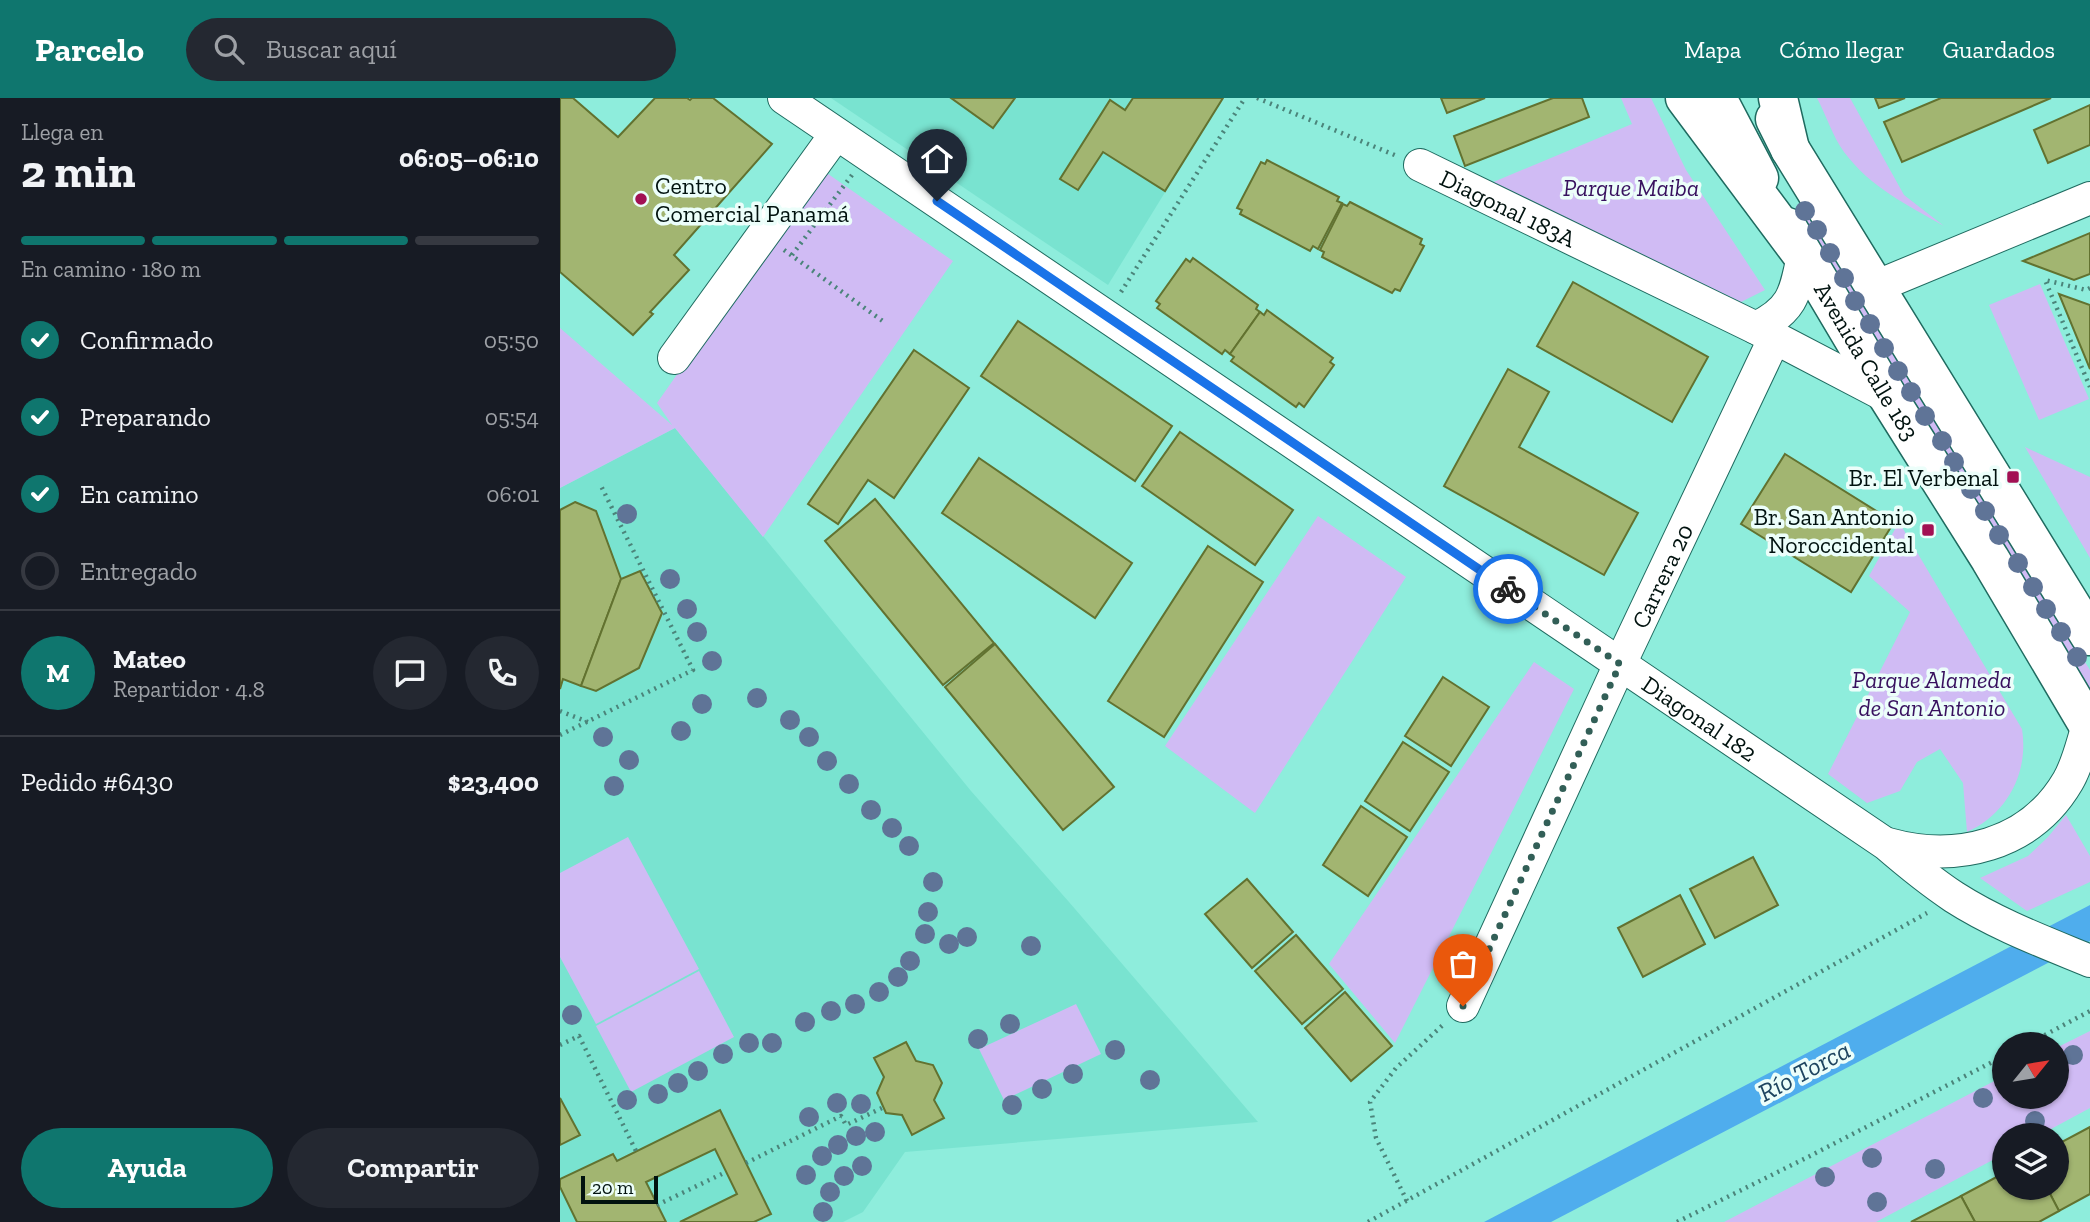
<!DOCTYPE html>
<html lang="es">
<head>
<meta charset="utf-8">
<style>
  body { margin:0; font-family:"Zilla Slab",serif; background:#242831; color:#f1f3f6; height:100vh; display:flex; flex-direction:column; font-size:26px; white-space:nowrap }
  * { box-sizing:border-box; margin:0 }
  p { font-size:23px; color:#9ea1a6 }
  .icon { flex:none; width:38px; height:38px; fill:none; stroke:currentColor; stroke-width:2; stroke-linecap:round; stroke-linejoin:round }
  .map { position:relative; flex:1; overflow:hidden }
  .panel { display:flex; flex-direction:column; background:#171b24; width:560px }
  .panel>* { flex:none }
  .needle { width:46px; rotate:60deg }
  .fabs { position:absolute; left:1432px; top:934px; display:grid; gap:14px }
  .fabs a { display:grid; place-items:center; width:77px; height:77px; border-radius:50%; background:#171b24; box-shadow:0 2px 5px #0004; font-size:35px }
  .scale { position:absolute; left:21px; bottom:18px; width:77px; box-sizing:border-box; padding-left:7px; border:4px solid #01120f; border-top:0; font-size:19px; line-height:24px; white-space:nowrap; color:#01120f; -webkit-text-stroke:5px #ecfefa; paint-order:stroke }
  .pin { position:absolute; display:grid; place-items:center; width:60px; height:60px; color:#fff; margin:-72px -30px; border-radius:50% 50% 50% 0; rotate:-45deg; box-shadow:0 0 7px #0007 }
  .pin .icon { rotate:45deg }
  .courier { position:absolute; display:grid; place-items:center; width:70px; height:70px; margin:-35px; border:5px solid #1a73e8; border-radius:50%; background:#fff; color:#222; box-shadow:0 2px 9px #0007 }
  .summary em { font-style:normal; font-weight:800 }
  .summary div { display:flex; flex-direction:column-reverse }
  .summary { display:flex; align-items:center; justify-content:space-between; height:119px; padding:0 21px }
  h1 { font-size:46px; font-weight:800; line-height:52px }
  .bar { display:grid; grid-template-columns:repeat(4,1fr); gap:10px 7px; align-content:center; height:84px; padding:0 21px }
  .bar i { height:9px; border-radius:5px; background:#363941 }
  .bar .active { background:#0f766e }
  .bar p { grid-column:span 4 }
  .line { display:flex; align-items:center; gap:18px; padding:0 21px; border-top:2px solid #363941 }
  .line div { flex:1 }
  .round { display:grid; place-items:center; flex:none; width:74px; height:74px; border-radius:37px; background:#242831 }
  ol { padding:0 21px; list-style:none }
  li { display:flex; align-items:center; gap:21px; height:77px }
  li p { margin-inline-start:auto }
  li .icon { padding:7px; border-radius:50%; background:#0f766e; color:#fff; stroke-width:4 }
  li:last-child { color:#9ea1a6 }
  li i { width:38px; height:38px; border:4px solid #363941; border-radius:50% }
  .action { display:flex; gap:14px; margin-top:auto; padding:14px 21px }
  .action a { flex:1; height:80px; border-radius:42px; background:#0f766e; color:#fff; font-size:28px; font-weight:800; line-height:80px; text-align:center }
  .action a+a { background:#242831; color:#f1f3f6 }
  header { display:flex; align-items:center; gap:42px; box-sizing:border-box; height:98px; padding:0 35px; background:#0f766e; color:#fff }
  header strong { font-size:33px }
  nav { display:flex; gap:38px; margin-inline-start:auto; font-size:24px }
  .search { width:490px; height:63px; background:#242831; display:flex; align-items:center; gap:18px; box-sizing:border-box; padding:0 24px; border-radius:38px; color:#9ea1a6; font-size:26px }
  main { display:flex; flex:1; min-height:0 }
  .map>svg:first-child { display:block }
  .built { fill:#79e3d0 }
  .green { fill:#d0bbf4 }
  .water { fill:#4faded }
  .building { fill:#a2b571; stroke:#627230; stroke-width:2 }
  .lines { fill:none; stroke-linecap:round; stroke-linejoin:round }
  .minor-casing { stroke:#1f6b60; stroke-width:34 }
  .major-casing { stroke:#1f6b60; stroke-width:41 }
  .highway-casing { stroke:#1f6b60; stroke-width:41 }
  .path { stroke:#4b847a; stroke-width:4.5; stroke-dasharray:2 5; stroke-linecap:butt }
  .minor { stroke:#fff; stroke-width:32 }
  .major { stroke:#fff; stroke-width:38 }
  .highway { stroke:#fff; stroke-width:38 }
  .tree { fill:#5f7497 }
  .done { stroke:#325f57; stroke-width:7; stroke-dasharray:0 12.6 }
  .route { stroke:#1a73e8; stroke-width:9 }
  .poi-dot { fill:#a21053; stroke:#ecfefa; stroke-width:2.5 }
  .labels { text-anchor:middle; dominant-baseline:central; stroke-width:7; stroke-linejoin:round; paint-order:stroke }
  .poi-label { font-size:24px; fill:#01120f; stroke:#ecfefa; text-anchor:end }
  .park-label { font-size:24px; font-style:italic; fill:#38115f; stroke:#ecfefa }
  .street-label { font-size:24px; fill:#01120f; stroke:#ecfefa }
  .water-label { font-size:26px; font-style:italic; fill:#1e4560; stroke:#ecfefa }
</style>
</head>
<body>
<header>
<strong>Parcelo</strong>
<div class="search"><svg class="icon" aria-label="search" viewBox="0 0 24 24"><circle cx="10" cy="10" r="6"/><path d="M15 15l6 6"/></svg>Buscar aquí</div>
<nav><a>Mapa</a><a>Cómo llegar</a><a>Guardados</a></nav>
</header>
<main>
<section class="panel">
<div class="summary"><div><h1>2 min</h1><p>Llega en</p></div><em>06:05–06:10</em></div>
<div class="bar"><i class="active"></i><i class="active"></i><i class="active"></i><i></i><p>En camino · 180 m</p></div>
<ol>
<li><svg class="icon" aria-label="check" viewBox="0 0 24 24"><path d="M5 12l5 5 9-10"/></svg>Confirmado<p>05:50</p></li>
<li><svg class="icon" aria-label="check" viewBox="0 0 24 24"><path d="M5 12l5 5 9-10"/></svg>Preparando<p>05:54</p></li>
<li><svg class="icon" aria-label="check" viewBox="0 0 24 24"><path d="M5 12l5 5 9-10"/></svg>En camino<p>06:01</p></li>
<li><i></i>Entregado</li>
</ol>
<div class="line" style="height:126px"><b class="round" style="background:#0f766e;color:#fff">M</b><div><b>Mateo</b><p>Repartidor · 4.8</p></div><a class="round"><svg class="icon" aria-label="chat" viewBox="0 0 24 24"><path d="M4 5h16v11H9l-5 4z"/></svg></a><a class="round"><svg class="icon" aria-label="phone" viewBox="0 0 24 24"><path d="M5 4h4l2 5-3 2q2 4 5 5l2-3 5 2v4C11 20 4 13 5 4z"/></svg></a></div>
<div class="line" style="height:91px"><div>Pedido #6430</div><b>$23,400</b></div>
<div class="action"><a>Ayuda</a><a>Compartir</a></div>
</section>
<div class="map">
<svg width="1530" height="1124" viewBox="0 0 1530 1124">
  <rect width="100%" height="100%" fill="#8eeddc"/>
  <g class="built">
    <path d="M271 0H663L548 187Z"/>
    <path d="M115 330 411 693 509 804 698 1024 345 1054 303 1114 283 1124H0V390Z"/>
  </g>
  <g class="green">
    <path d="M1061 0H1091L1126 72 1205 192 1181 204 931 85 1072 26Z"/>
    <path d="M1257 0H1290L1344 97 1384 128C1347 107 1310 89 1284 54 1273 39 1266 17 1257 0Z"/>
    <path d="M261 71 393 163 203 439 115 330 0 390V230L112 327 97 305Z"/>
    <path d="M1245 104 1338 265 1530 572V591L1329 268 1237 109Z"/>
    <path d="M1480 186 1529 301 1479 322 1429 207Z"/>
    <path d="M1465 349 1530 379V460Z"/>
    <path d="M758 418 846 479 695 715 605 648Z"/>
    <path d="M1339 424 1462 631C1469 675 1447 716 1407 734L1403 685 1380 651 1357 664 1340 693 1307 705 1268 676 1350 514 1309 478Z"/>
    <path d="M974 564 1014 591 835 945 769 866Z"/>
    <path d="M1506 717 1530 758V784L1467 813 1420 780 1468 758 1488 739Z"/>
    <path d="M68 739 139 871 36 926 0 859V775Z"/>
    <path d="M139 873 174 939 71 994 36 928Z"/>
    <path d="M516 906 541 956 444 1002 419 951Z"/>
    <path d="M1530 933V1010L1478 1038H1444V1056L1316 1124H1164L1444 978V999H1496V950Z"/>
  </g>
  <path class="water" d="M1530 807V843L991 1124H924Z"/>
  <g class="building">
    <path d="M0 0H13L58 39 95 0H127L130 2 132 0H153L212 46 114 157 129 172 90 214 93 216 73 237 0 174Z"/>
    <path d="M391 0H455L433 30Z"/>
    <path d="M573 0H663L605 93 543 54 518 92 500 81 550 2 565 12Z"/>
    <path d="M881 0H925L887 15Z"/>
    <path d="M993 0H1022L1029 19 905 68 894 38Z"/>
    <path d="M1315 0H1345L1319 10Z"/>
    <path d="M1381 0H1491L1342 64 1324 24Z"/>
    <path d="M1530 7V47L1488 65 1474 32Z"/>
    <path d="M707 62 779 99 777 103 782 105 758 151 753 148 750 153 680 116 682 112 677 110 701 64 705 66Z"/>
    <path d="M790 104 862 141 860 146 864 148 840 193 835 191 832 195 762 159 764 154 760 152 783 106 787 108Z"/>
    <path d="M1530 135V176L1514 182 1463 163Z"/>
    <path d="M633 160 698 207 696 211 700 214 670 256 665 252 662 256 597 210 600 206 596 203 626 161 630 164Z"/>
    <path d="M1013 184 1148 259 1112 324 977 248Z"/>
    <path d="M1499 196 1530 207V271Z"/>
    <path d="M707 212 773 260 770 264 774 267 744 309 739 305 736 309 671 263 674 259 670 256 700 214 704 217Z"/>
    <path d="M458 223 612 328 575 383 421 278Z"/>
    <path d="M354 252 409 290 334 400 308 382 278 426 248 406Z"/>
    <path d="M948 271 989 294 959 349 1078 415 1044 477 884 388Z"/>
    <path d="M620 334 733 412 695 467 582 388Z"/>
    <path d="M1225 356 1334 424 1291 494 1181 426Z"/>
    <path d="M419 360 572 465 535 520 382 415Z"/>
    <path d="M315 401 434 545 383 587 265 443Z"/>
    <path d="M15 404 36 413 61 481 21 588 3 581 0 591V412Z"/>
    <path d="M648 448 703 484 604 639 548 603Z"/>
    <path d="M80 473 102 515 79 570 36 593 21 588 61 481Z"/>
    <path d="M435 546 554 689 503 732 385 589Z"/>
    <path d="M883 579 929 609 891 668 845 638Z"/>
    <path d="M843 644 889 674 850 733 805 703Z"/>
    <path d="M801 708 847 739 808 798 763 767Z"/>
    <path d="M1193 759 1218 807 1155 840 1130 791Z"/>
    <path d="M687 781 733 834 692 870 645 816Z"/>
    <path d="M1120 797 1145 846 1083 879 1058 830Z"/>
    <path d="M736 837 783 891 742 926 695 873Z"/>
    <path d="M785 894 832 948 791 983 745 930Z"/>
    <path d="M346 944 356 963 373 967 382 985 374 1002 384 1020 352 1037 342 1017 326 1015 317 995 324 979 314 960Z"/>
    <path d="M0 1000 20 1037 0 1047Z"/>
    <path d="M160 1012 211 1116 194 1124H120L177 1096 155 1051 86 1084 106 1124H17L0 1089V1081L53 1056 57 1063Z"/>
    <path d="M1530 1029V1096L1499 1113 1487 1090H1496V1047Z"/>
    <path d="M1444 1075V1090H1487L1499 1113 1479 1124H1415L1401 1098Z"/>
    <path d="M1401 1098 1415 1124H1351Z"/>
  </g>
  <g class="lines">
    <defs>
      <g id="minor">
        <path id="s1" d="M224 0 1326 746C1348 765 1370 783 1394 799 1436 826 1484 844 1530 863"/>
        <path id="s2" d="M860 67 1196 230 1328 299"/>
        <path d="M1315 189 1530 100"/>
        <path d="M1196 230C1233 212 1235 196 1243 158"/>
        <path d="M114 260 276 36"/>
        <path d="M1328 746C1396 765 1470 748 1508 683 1518 666 1522 646 1528 627"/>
        <path id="s3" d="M903 908 1060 566 1215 239"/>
      </g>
      <g id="major">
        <path d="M1157 0 1199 80"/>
        <path d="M1215 21 1230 51 1530 538"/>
        <path id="s4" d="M1227 129 1328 299 1430 461 1530 630"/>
      </g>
      <g id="highway">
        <path d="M1125 0 1243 158"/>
        <path d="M1218 0 1230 51"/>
      </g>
    </defs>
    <use href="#minor" class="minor-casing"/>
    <use href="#major" class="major-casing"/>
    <use href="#highway" class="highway-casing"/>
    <g class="path">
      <path d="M697 0 837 58"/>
      <path d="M224 152 324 224"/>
      <path d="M232 157 292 77"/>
      <path d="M1530 190 1526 192 1485 182 1530 289"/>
      <path d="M561 194 685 0"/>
      <path d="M0 613 28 624"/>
      <path d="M0 637 133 572 40 386"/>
      <path d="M0 947 19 938 76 1053"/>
      <path d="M1466 947 1530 913"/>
      <path d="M186 1065 281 1018 286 1027 324 1009"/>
      <path d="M847 1103 816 1040 810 1004 836 970 885 925"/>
      <path d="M97 1107 166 1074"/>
      <path d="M808 1124 1367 815"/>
      <path d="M1117 1124 1248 1059 1444 958"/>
    </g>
    <use href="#minor" class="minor"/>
    <use href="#major" class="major"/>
    <use href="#highway" class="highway"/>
  </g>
  <g class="tree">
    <circle cx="1245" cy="113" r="10"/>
    <circle cx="1257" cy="132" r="10"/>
    <circle cx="1270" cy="155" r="10"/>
    <circle cx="1284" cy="180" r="10"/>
    <circle cx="1295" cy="203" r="10"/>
    <circle cx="1310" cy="226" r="10"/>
    <circle cx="1324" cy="250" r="10"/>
    <circle cx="1338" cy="273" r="10"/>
    <circle cx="1351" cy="294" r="10"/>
    <circle cx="1365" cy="318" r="10"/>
    <circle cx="1382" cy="343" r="10"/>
    <circle cx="1394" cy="364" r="10"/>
    <circle cx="1411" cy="391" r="10"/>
    <circle cx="1425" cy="413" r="10"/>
    <circle cx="67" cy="416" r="10"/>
    <circle cx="1439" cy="437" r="10"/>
    <circle cx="1458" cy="465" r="10"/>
    <circle cx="110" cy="481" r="10"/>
    <circle cx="1473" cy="489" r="10"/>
    <circle cx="127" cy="511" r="10"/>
    <circle cx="1486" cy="511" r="10"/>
    <circle cx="137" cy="534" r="10"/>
    <circle cx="1501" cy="534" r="10"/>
    <circle cx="1517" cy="559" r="10"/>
    <circle cx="152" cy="563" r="10"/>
    <circle cx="197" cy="600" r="10"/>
    <circle cx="142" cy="606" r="10"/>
    <circle cx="230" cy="622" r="10"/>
    <circle cx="121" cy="633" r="10"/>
    <circle cx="43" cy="639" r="10"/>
    <circle cx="249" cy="639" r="10"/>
    <circle cx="69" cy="662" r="10"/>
    <circle cx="267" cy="663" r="10"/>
    <circle cx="289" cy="686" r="10"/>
    <circle cx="54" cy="688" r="10"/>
    <circle cx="311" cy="712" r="10"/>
    <circle cx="332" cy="730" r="10"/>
    <circle cx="349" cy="748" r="10"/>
    <circle cx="373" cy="784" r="10"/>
    <circle cx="368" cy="814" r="10"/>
    <circle cx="365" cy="836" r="10"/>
    <circle cx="407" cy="839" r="10"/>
    <circle cx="389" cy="846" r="10"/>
    <circle cx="471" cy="848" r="10"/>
    <circle cx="350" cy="863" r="10"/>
    <circle cx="338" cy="879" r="10"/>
    <circle cx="319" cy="894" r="10"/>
    <circle cx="295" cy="906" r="10"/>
    <circle cx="271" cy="913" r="10"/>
    <circle cx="12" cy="917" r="10"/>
    <circle cx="245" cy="924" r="10"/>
    <circle cx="450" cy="926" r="10"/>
    <circle cx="418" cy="941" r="10"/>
    <circle cx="189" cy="945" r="10"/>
    <circle cx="212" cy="945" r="10"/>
    <circle cx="555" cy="952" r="10"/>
    <circle cx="163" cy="956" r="10"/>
    <circle cx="1513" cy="957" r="10"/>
    <circle cx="138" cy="973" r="10"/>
    <circle cx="513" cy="976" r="10"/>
    <circle cx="590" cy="982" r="10"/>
    <circle cx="118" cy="985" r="10"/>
    <circle cx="482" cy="991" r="10"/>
    <circle cx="98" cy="996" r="10"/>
    <circle cx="1423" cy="1000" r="10"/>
    <circle cx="67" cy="1002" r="10"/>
    <circle cx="277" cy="1005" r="10"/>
    <circle cx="301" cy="1006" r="10"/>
    <circle cx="452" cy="1007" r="10"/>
    <circle cx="249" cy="1019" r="10"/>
    <circle cx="1475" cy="1023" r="10"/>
    <circle cx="315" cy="1034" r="10"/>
    <circle cx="296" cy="1038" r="10"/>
    <circle cx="278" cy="1047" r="10"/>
    <circle cx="262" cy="1058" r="10"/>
    <circle cx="1312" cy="1060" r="10"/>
    <circle cx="302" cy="1068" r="10"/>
    <circle cx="1375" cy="1071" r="10"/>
    <circle cx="246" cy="1077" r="10"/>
    <circle cx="284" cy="1078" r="10"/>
    <circle cx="1265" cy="1079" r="10"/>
    <circle cx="270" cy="1094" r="10"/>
    <circle cx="1317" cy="1104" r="10"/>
    <circle cx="263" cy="1114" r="10"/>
  </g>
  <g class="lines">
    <path class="done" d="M903 908 1060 566 948 491"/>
    <path class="route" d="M377 103 948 491"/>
  </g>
  <g class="poi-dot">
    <circle cx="81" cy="101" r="7"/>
    <rect x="1446" y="372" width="14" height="14" rx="3.5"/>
    <rect x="1361" y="425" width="14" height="14" rx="3.5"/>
  </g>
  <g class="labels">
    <g class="poi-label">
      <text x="95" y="87" text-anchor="start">Centro<tspan x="95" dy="28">Comercial Panamá</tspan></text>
      <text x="1439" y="379">Br. El Verbenal</text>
      <text x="1354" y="418">Br. San Antonio<tspan x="1354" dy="28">Noroccidental</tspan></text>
    </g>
    <g class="park-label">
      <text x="1071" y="89">Parque Maiba</text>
      <text x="1372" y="581">Parque Alameda<tspan x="1372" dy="28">de San Antonio</tspan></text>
    </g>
    <g class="street-label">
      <text stroke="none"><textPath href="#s2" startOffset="98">Diagonal 183A</textPath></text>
      <text stroke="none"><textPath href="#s4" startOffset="156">Avenida Calle 183</textPath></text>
      <text stroke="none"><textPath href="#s3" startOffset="474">Carrera 20</textPath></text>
      <text stroke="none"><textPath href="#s1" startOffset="1106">Diagonal 182</textPath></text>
    </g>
    <g class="water-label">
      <text transform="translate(1244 973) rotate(-28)">Río Torca</text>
    </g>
  </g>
</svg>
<div class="fabs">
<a><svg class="needle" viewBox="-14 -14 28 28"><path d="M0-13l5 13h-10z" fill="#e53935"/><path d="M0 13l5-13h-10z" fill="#9ea1a6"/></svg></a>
<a><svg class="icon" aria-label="layers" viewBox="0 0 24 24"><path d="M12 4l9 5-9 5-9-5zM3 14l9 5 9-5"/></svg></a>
</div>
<div class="scale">20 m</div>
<div class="pin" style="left:903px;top:908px;background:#ea580c"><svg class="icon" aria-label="bag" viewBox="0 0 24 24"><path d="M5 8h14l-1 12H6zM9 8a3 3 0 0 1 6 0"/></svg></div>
<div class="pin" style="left:377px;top:103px;background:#1f2937"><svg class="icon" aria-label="home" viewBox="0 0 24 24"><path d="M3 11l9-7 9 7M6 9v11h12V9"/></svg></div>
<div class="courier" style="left:948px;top:491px"><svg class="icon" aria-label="bike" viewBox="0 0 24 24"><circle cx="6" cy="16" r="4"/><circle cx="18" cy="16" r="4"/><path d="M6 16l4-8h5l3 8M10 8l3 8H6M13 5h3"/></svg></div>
</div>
</main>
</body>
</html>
